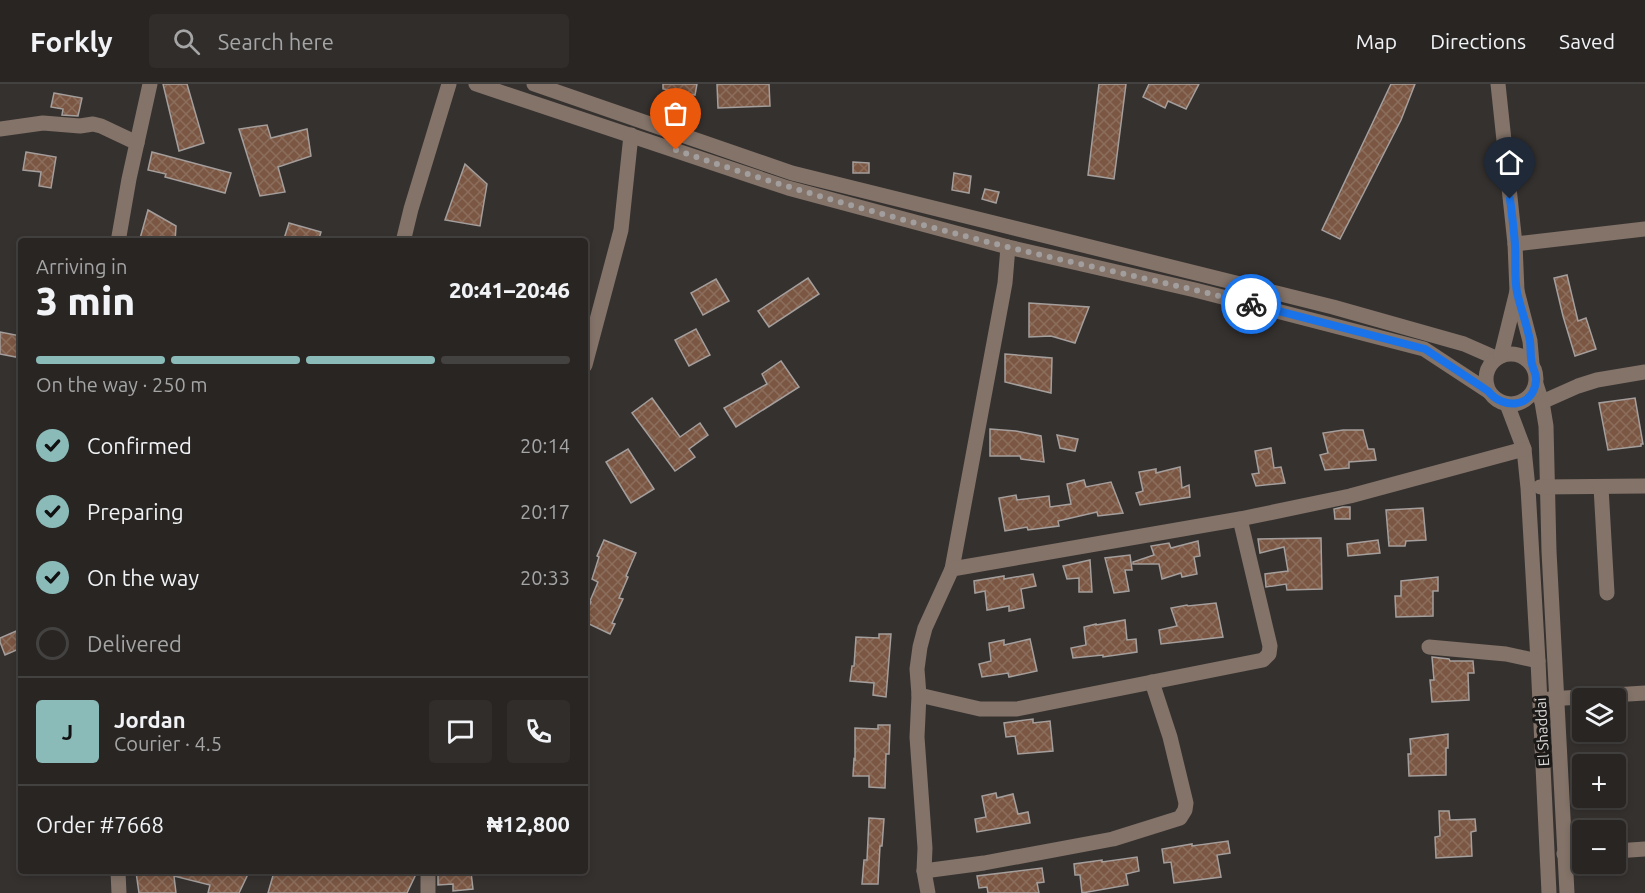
<!DOCTYPE html>
<html lang="en">
<head>
<meta charset="utf-8">
<style>
  body { margin:0; font-family:Ubuntu,sans-serif; background:#302d2b; color:#f1f3f6; height:100vh; display:flex; flex-direction:column; font-size:22px; white-space:nowrap }
  * { box-sizing:border-box; margin:0 }
  p { font-size:20px; color:#a5a5a6 }
  .icon { flex:none; width:33px; height:33px; fill:none; stroke:currentColor; stroke-width:2; stroke-linecap:round; stroke-linejoin:round }
  .map { position:relative; flex:1; overflow:hidden }
  .panel { position:absolute; left:18px; top:154px; width:570px; height:636px; display:flex; flex-direction:column; background:#282523; border-radius:6px; box-shadow:0 3px 9px #0003,0 0 0 2px #444241 }
  .panel>* { flex:none }
  .controls { position:absolute; left:1572px; top:604px; display:grid; gap:12px }
  .controls a { display:grid; place-items:center; width:54px; height:54px; border-radius:6px; background:#282523; box-shadow:0 3px 9px #0003,0 0 0 2px #444241; font-size:30px }
  .pin { position:absolute; display:grid; place-items:center; width:51px; height:51px; color:#fff; margin:-62px -26px; border-radius:50% 50% 50% 0; rotate:-45deg; box-shadow:0 0 6px #0007 }
  .pin .icon { rotate:45deg }
  .courier { position:absolute; display:grid; place-items:center; width:60px; height:60px; margin:-30px; border:4px solid #1a73e8; border-radius:50%; background:#fff; color:#222; box-shadow:0 2px 8px #0007 }
  .summary em { font-style:normal; font-weight:800 }
  .summary div { display:flex; flex-direction:column-reverse }
  .summary { display:flex; align-items:center; justify-content:space-between; height:102px; padding:0 18px }
  h1 { font-size:39px; font-weight:800; line-height:45px }
  .bar { display:grid; grid-template-columns:repeat(4,1fr); gap:9px 6px; align-content:center; height:72px; padding:0 18px }
  .bar i { height:8px; border-radius:4px; background:#444241 }
  .bar .active { background:#8bbbb9 }
  .bar p { grid-column:span 4 }
  .line { display:flex; align-items:center; gap:15px; padding:0 18px; border-top:2px solid #444241 }
  .line div { flex:1 }
  .round { display:grid; place-items:center; flex:none; width:63px; height:63px; border-radius:6px; background:#302d2b }
  ol { padding:0 18px; list-style:none }
  li { display:flex; align-items:center; gap:18px; height:66px }
  li p { margin-inline-start:auto }
  li .icon { padding:6px; border-radius:50%; background:#8bbbb9; color:#111; stroke-width:4 }
  li:last-child { color:#a5a5a6 }
  li i { width:33px; height:33px; border:3px solid #444241; border-radius:50% }
  header { display:flex; align-items:center; gap:36px; box-sizing:border-box; height:84px; padding:0 30px; background:#282523; border-bottom:2px solid #444241 }
  header strong { font-size:28px }
  nav { display:flex; gap:33px; margin-inline-start:auto; font-size:21px }
  .search { width:420px; height:54px; background:#302d2b; display:flex; align-items:center; gap:15px; box-sizing:border-box; padding:0 21px; border-radius:6px; color:#a5a5a6; font-size:22px }
  .map>svg:first-child { display:block }
  .building { fill:url(#building-cross-hatch); stroke:#a49e9c; stroke-width:1.5 }
  .lines { fill:none; stroke-linecap:round; stroke-linejoin:round }
  .minor { stroke:#837369; stroke-width:15 }
  .done { stroke:#a29e9d; stroke-width:6; stroke-dasharray:0 10.8 }
  .route { stroke:#1a73e8; stroke-width:8 }
  .labels { text-anchor:middle; dominant-baseline:central; stroke-width:6; stroke-linejoin:round; paint-order:stroke }
  .street-label { font-size:15px; fill:#dcd9d8; stroke:#1b1918 }
</style>
</head>
<body>
<header>
<strong>Forkly</strong>
<div class="search"><svg class="icon" aria-label="search" viewBox="0 0 24 24"><circle cx="10" cy="10" r="6"/><path d="M15 15l6 6"/></svg>Search here</div>
<nav><a>Map</a><a>Directions</a><a>Saved</a></nav>
</header>
<div class="map">
<svg width="1645" height="809" viewBox="0 0 1645 809">
  <defs>
    <pattern id="building-cross-hatch" width="8" height="8" patternUnits="userSpaceOnUse" patternTransform="scale(1.5)"><rect width="8" height="8" fill="#7a5643"/><path d="M0 0l8 8M0 8l8-8" fill="none" stroke="#8c6e5d"/></pattern>
  </defs>
  <rect width="100%" height="100%" fill="#35312f"/>
  <g class="building">
    <path d="M163 0H187L204 59 179 67Z"/>
    <path d="M663 0H697L695 11 663 5Z"/>
    <path d="M717 0H769L770 22 718 24Z"/>
    <path d="M1099 0H1126L1114 95 1088 91Z"/>
    <path d="M1149 0H1199L1186 25 1168 17 1165 24 1143 13Z"/>
    <path d="M1391 0H1415L1401 36 1340 155 1322 146Z"/>
    <path d="M54 9 82 14 78 32 62 31 63 25 51 23Z"/>
    <path d="M267 41 271 54 307 45 311 72 278 83 285 108 260 112 239 45Z"/>
    <path d="M26 68 56 73 51 104 39 102 41 88 23 86Z"/>
    <path d="M152 68 231 89 225 109 165 93 166 90 148 86Z"/>
    <path d="M853 78 869 79V89H853Z"/>
    <path d="M465 80 487 100 480 142 445 136Z"/>
    <path d="M954 89 971 92 969 109 952 106Z"/>
    <path d="M985 105 999 108 996 119 982 115Z"/>
    <path d="M148 126 176 142 175 158H139Z"/>
    <path d="M289 139 321 148 318 158H283Z"/>
    <path d="M1567 191 1578 237 1586 234 1596 265 1575 272 1563 232 1554 194Z"/>
    <path d="M808 194 819 210 769 243 758 227Z"/>
    <path d="M716 195 729 217 703 231 691 209Z"/>
    <path d="M1029 219 1089 223 1075 259 1051 252 1029 253Z"/>
    <path d="M696 245 710 271 689 282 675 256Z"/>
    <path d="M0 248 21 252V274L0 270Z"/>
    <path d="M1005 270 1052 274 1051 309 1005 298Z"/>
    <path d="M781 277 799 303 736 343 724 324 767 300 762 290Z"/>
    <path d="M652 314 680 353 700 339 708 351 689 365 695 373 675 387 632 329Z"/>
    <path d="M1635 314 1643 360H1641V362L1608 366 1599 319Z"/>
    <path d="M990 345 1016 347 1041 352 1044 378 1021 375 1020 372H990Z"/>
    <path d="M1343 346H1363L1368 365H1374L1376 376 1349 378V384L1325 386 1320 371 1328 369 1323 349Z"/>
    <path d="M1057 351 1078 355 1075 367 1060 364Z"/>
    <path d="M1271 364 1274 384 1281 383 1285 399 1256 402 1252 390 1259 389 1255 367Z"/>
    <path d="M628 365 654 405 631 419 606 378Z"/>
    <path d="M1180 383 1182 404 1189 401 1190 413 1140 421 1136 409 1143 407 1139 388 1156 385V389Z"/>
    <path d="M1084 396 1086 403 1111 398 1123 429 1098 432 1097 428 1058 437 1059 442 1028 446 1027 443 1005 447 999 414 1016 411 1017 416 1049 412 1050 423 1071 420 1067 400Z"/>
    <path d="M1343 423H1350V435H1335L1334 425Z"/>
    <path d="M1423 424 1426 456 1406 457 1405 462H1389L1386 426Z"/>
    <path d="M1321 454 1322 505 1287 506 1286 500 1266 503 1265 490 1288 487 1284 463 1260 469 1258 455Z"/>
    <path d="M604 456 636 469 626 492 628 493 619 514 623 515 612 539 615 540 610 550 585 538V531L591 518 590 517 598 498 592 495 599 473 597 472Z"/>
    <path d="M1378 456 1380 469 1348 472 1347 460Z"/>
    <path d="M1198 457 1200 472 1194 473 1197 490 1182 493 1181 489 1162 495 1159 480H1133V478L1154 471 1151 462 1169 459 1171 464Z"/>
    <path d="M1130 471 1132 486H1125L1129 507 1114 509 1105 474Z"/>
    <path d="M1090 476 1092 508H1079V494L1067 495 1063 482Z"/>
    <path d="M1033 490 1036 502 1021 505 1024 524 1009 527V522L987 526 985 507 975 509 974 497 1004 492V495Z"/>
    <path d="M1438 493V507H1433V532L1396 533 1395 512H1401V497Z"/>
    <path d="M1216 519 1223 553 1161 560 1159 546 1177 542 1171 524 1187 521 1188 522Z"/>
    <path d="M1125 536 1127 556 1136 555 1137 568 1103 573V571L1073 574 1071 564 1086 561 1084 543 1096 540V541Z"/>
    <path d="M21 545V564L5 571 0 558V554Z"/>
    <path d="M879 550H891L886 613 873 611 874 599 850 597 852 582H854L856 553 879 554Z"/>
    <path d="M1030 555 1037 587 1009 593 1008 589 982 593 979 580 991 577 989 559 1004 556V561Z"/>
    <path d="M1432 573 1449 575 1450 577H1473L1474 589H1468L1469 616 1432 618 1430 596H1434Z"/>
    <path d="M1033 635V639L1050 637 1053 667 1018 670 1015 652 1006 653 1004 639Z"/>
    <path d="M878 641H890L889 670H886L885 704 869 703V692H853L854 675 855 676V644L878 645Z"/>
    <path d="M1448 650V664H1446V691L1409 692 1408 670H1411L1410 655Z"/>
    <path d="M996 709 997 714 1013 710 1018 730 1028 728 1030 739 977 748 975 735 986 733 982 712Z"/>
    <path d="M1439 727H1449L1450 736 1475 735 1476 747 1471 748 1472 772 1436 774 1435 753 1440 752Z"/>
    <path d="M869 734 884 735 882 762H880L878 800H862L864 776H867Z"/>
    <path d="M1228 757 1230 769 1217 771 1221 793 1174 799 1171 778 1164 779 1162 765 1192 760V762Z"/>
    <path d="M1137 773 1139 787 1126 790 1128 801 1082 809 1080 791H1075L1074 780 1102 776V778Z"/>
    <path d="M1042 784 1044 798 1037 799 1039 809H988L987 803 979 804 977 792Z"/>
    <path d="M136 788 173 789 249 788 239 809H208L210 801 174 792 176 809H139Z"/>
    <path d="M274 788H417L407 809H268Z"/>
    <path d="M438 788H471L473 805 453 807V800L438 801Z"/>
  </g>
  <g class="lines">
    <g class="minor">
      <path d="M476 0 788 104 1008 163 1195 206 1424 265 1488 307"/>
      <path d="M534 0 792 89 1333 223 1464 260 1496 274"/>
      <path d="M1498 0 1515 160 1517 207 1530 257 1532 280"/>
      <path d="M0 45 43 39 80 42 93 40 101 42 137 59"/>
      <path d="M118 158 129 95 150 0"/>
      <path d="M403 158 411 125 449 0"/>
      <path d="M1515 160 1645 145"/>
      <circle cx="1511" cy="295" r="25"/>
      <path d="M1501 272 1517 207"/>
      <path d="M585 281 621 146 631 51"/>
      <path d="M1536 300 1542 318 1546 342 1549 467 1567 809"/>
      <path d="M1542 318 1578 302 1597 296 1645 288"/>
      <path d="M1507 320 1524 365 1528 404 1538 577 1549 809"/>
      <path d="M1540 403 1645 402"/>
      <path d="M1601 403 1607 509"/>
      <path d="M952 485 1005 199 1008 163"/>
      <path d="M1429 563 1506 570 1538 577"/>
      <path d="M919 611 980 625H1017L1263 576 1269 570 1270 562 1240 435"/>
      <path d="M1549 615 1645 609"/>
      <path d="M1616 767 1645 765"/>
      <path d="M1564 770 1582 769"/>
      <path d="M924 787 984 779 1113 755 1180 734 1185 726 1186 719 1170 653 1152 598"/>
      <path d="M118 788 119 809"/>
      <path d="M428 788V809"/>
      <path d="M928 809 924 787 925 764 917 653 919 611 917 585 920 563 925 544 952 485 1240 435 1350 412 1524 365"/>
    </g>
  </g>
  <g class="lines">
    <path class="done" d="M676 66C785 104 896 135 1008 163 1089 183 1171 199 1251 220"/>
    <path class="route" d="M1251 220 1425 265 1488 307C1503 326 1533 324 1536 297 1537 290 1533 286 1532 280 1530 273 1531 264 1530 257 1527 240 1520 223 1517 208 1514 193 1516 176 1515 161 1514 146 1512 131 1510 115"/>
  </g>
  <g class="labels">
    <g class="street-label">
      <text transform="translate(1542 648) rotate(-93)">El Shaddai</text>
    </g>
  </g>
</svg>
<div class="controls">
<a><svg class="icon" aria-label="layers" viewBox="0 0 24 24"><path d="M12 4l9 5-9 5-9-5zM3 14l9 5 9-5"/></svg></a>
<a>+</a>
<a>−</a>
</div>
<div class="pin" style="left:676px;top:66px;background:#ea580c"><svg class="icon" aria-label="bag" viewBox="0 0 24 24"><path d="M5 8h14l-1 12H6zM9 8a3 3 0 0 1 6 0"/></svg></div>
<div class="pin" style="left:1510px;top:115px;background:#1f2937"><svg class="icon" aria-label="home" viewBox="0 0 24 24"><path d="M3 11l9-7 9 7M6 9v11h12V9"/></svg></div>
<div class="courier" style="left:1251px;top:220px"><svg class="icon" aria-label="bike" viewBox="0 0 24 24"><circle cx="6" cy="16" r="4"/><circle cx="18" cy="16" r="4"/><path d="M6 16l4-8h5l3 8M10 8l3 8H6M13 5h3"/></svg></div>
<section class="panel">
<div class="summary"><div><h1>3 min</h1><p>Arriving in</p></div><em>20:41–20:46</em></div>
<div class="bar"><i class="active"></i><i class="active"></i><i class="active"></i><i></i><p>On the way · 250 m</p></div>
<ol>
<li><svg class="icon" aria-label="check" viewBox="0 0 24 24"><path d="M5 12l5 5 9-10"/></svg>Confirmed<p>20:14</p></li>
<li><svg class="icon" aria-label="check" viewBox="0 0 24 24"><path d="M5 12l5 5 9-10"/></svg>Preparing<p>20:17</p></li>
<li><svg class="icon" aria-label="check" viewBox="0 0 24 24"><path d="M5 12l5 5 9-10"/></svg>On the way<p>20:33</p></li>
<li><i></i>Delivered</li>
</ol>
<div class="line" style="height:108px"><b class="round" style="background:#8bbbb9;color:#111">J</b><div><b>Jordan</b><p>Courier · 4.5</p></div><a class="round"><svg class="icon" aria-label="chat" viewBox="0 0 24 24"><path d="M4 5h16v11H9l-5 4z"/></svg></a><a class="round"><svg class="icon" aria-label="phone" viewBox="0 0 24 24"><path d="M5 4h4l2 5-3 2q2 4 5 5l2-3 5 2v4C11 20 4 13 5 4z"/></svg></a></div>
<div class="line" style="height:78px"><div>Order #7668</div><b>₦12,800</b></div>
</section>
</div>
</body>
</html>
